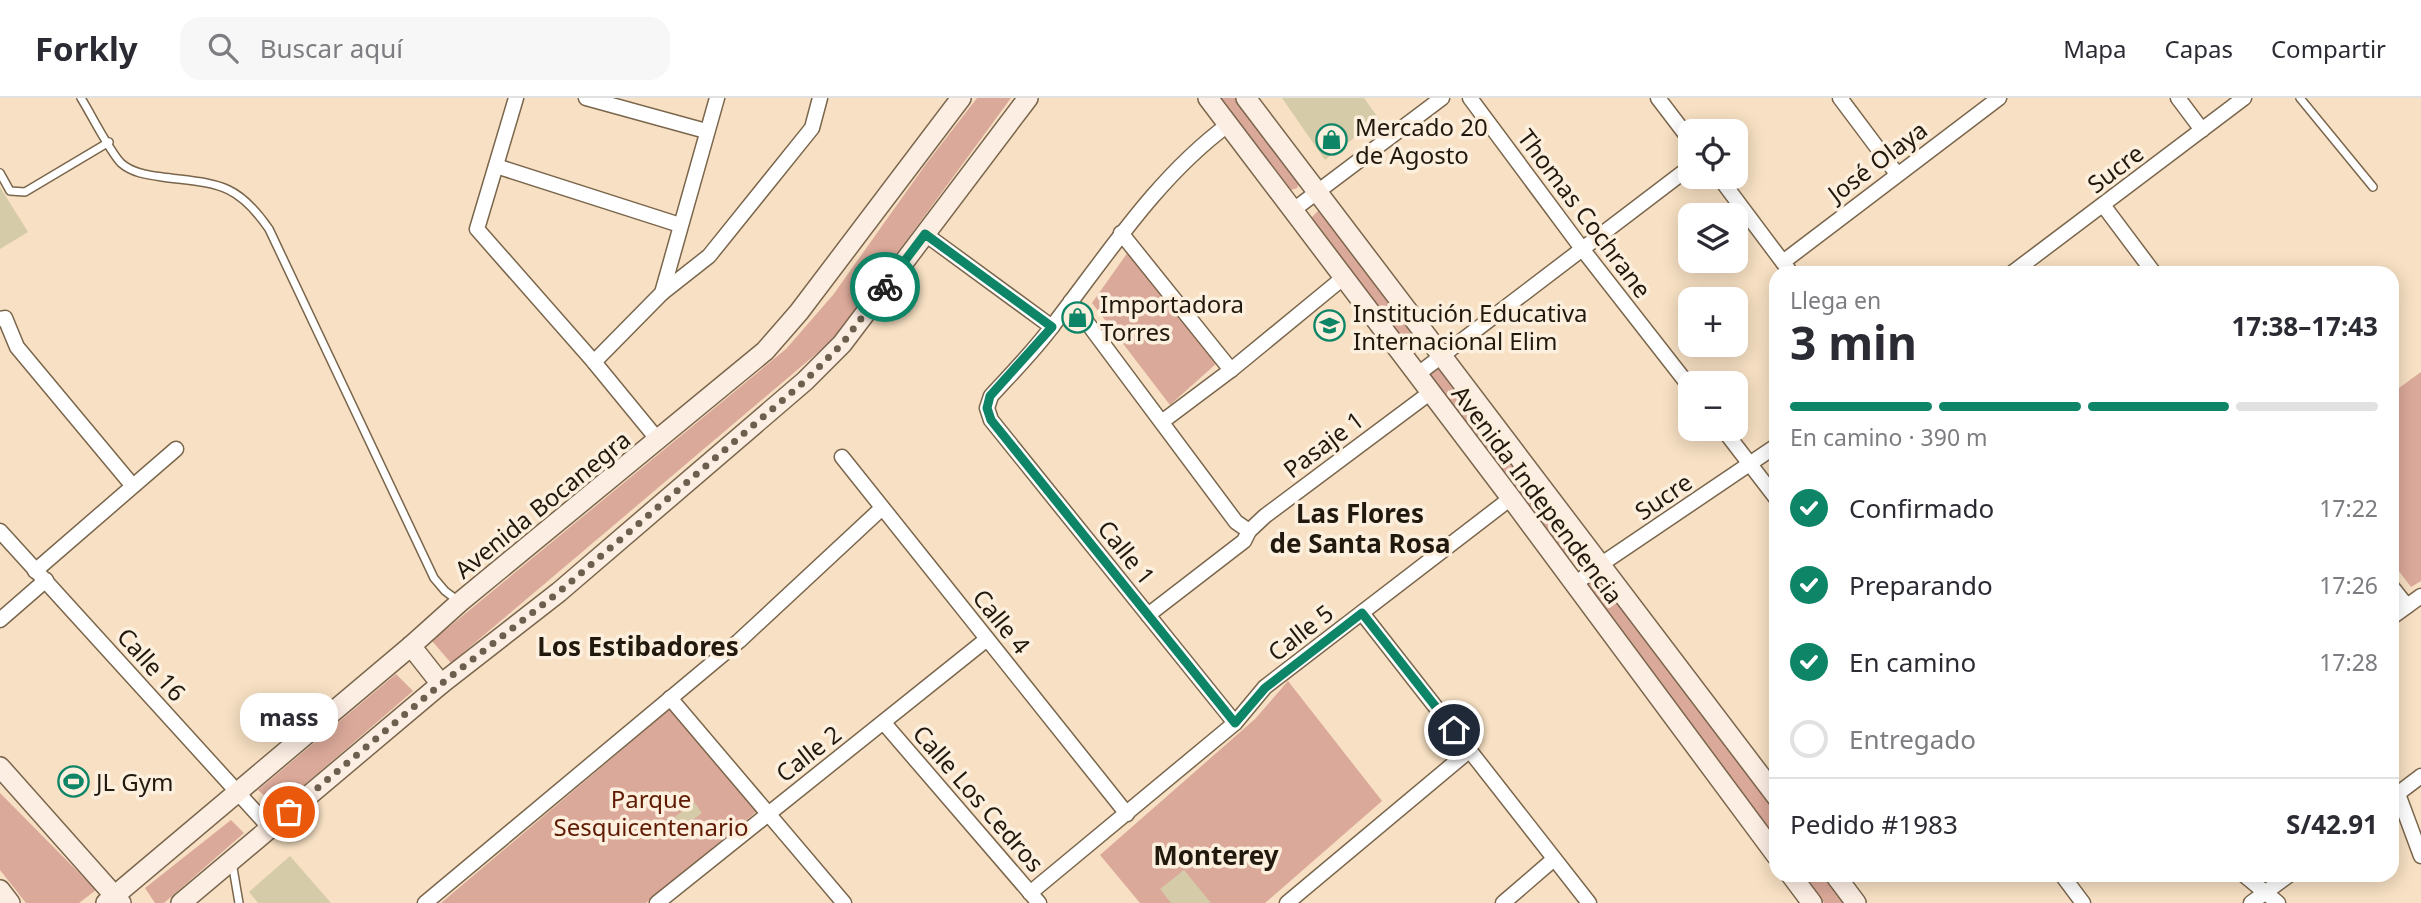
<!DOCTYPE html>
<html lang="es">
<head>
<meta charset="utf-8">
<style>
  body { margin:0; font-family:"Noto Sans",sans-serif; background:#f7f7f7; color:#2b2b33; height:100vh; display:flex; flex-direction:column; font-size:26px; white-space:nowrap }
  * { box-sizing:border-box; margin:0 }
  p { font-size:23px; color:#7c7c81 }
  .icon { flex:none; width:38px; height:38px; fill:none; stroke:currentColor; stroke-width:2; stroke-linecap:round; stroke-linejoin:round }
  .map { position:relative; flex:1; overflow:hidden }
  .details { position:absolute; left:1769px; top:168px; width:630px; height:616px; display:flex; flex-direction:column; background:#fff; border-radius:21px; box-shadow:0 4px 18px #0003 }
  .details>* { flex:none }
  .buttons { position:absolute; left:1678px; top:21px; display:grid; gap:14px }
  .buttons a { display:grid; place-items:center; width:70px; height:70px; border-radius:14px; background:#fff; box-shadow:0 4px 18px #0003; font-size:35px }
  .pin { position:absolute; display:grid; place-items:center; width:60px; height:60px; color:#fff; margin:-30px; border:4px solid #fff; border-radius:50%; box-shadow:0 2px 7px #0007 }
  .courier { position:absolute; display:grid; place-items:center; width:70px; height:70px; margin:-35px; border:5px solid #0d8566; border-radius:50%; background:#fff; color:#222; box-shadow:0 2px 9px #0007 }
  .bubble { position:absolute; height:49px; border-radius:21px; background:#fff; box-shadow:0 4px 18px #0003; font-size:23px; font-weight:700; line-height:49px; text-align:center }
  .head em { font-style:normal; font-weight:700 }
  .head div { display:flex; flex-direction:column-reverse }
  .head { display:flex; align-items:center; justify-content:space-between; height:119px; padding:0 21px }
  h1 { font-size:46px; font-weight:700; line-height:52px }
  .bar { display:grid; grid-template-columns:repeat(4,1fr); gap:10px 7px; align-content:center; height:84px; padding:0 21px }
  .bar i { height:9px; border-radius:5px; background:#e1e1e2 }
  .bar .current { background:#0d8566 }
  .bar p { grid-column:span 4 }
  .line { display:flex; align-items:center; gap:18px; padding:0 21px; border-top:2px solid #e1e1e2 }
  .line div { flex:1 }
  ol { padding:0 21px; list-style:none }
  li { display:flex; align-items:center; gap:21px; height:77px }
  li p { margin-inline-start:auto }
  li .icon { padding:7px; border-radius:50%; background:#0d8566; color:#fff; stroke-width:4 }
  li:last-child { color:#7c7c81 }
  li i { width:38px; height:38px; border:4px solid #e1e1e2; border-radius:50% }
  header { display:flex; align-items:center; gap:42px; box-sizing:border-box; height:98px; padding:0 35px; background:#fff; border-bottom:2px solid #e1e1e2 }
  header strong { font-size:33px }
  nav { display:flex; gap:38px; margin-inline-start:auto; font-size:24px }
  .search { width:490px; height:63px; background:#f7f7f7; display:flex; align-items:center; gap:18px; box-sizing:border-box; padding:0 24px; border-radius:21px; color:#7c7c81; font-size:26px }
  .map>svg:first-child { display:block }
  .green { fill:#dba99a }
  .building { fill:#d5cba9 }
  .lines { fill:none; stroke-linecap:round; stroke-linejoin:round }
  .lane-casing { stroke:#7a664c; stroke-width:10 }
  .street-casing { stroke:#7a664c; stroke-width:17 }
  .secondary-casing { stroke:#7a664c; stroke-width:22 }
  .lane { stroke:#fff; stroke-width:7 }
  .street { stroke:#fff; stroke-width:14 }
  .secondary { stroke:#fdeee4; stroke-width:19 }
  .done { stroke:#6c5f4d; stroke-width:7; stroke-dasharray:0 12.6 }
  .route { stroke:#0d8566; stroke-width:9 }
  .labels { text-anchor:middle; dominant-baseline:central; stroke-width:7; stroke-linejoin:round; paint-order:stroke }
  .poi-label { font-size:24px; fill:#21190e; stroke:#fdefdd; text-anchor:start }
  .street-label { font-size:24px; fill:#21190e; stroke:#fdefdd }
  .park-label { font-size:24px; fill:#601a03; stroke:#fdefdd }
  .neighbourhood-label { font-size:26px; font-weight:bold; fill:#21190e; stroke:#fdefdd }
</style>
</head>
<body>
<header>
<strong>Forkly</strong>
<div class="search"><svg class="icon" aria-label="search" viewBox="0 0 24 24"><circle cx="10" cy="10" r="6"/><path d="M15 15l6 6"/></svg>Buscar aquí</div>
<nav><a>Mapa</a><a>Capas</a><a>Compartir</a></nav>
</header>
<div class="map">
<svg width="2421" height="805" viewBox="0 0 2421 805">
  <rect width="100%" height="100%" fill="#f7e0c3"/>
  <g class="green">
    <path d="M977 0H1011L835 240 451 565 432 543 786 251 833 197 926 66Z"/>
    <path d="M1216 0H1239L1301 82 1297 90 1291 92 1284 90Z"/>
    <path d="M1318 113H1323L1423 245 1417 255 1409 253 1310 121Z"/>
    <path d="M1128 154 1217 265 1170 307 1092 205Z"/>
    <path d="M1439 269 1579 448V455L1576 459H1563L1431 284 1430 276 1433 271Z"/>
    <path d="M2421 274V483L2411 489 2392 464V295Z"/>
    <path d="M1597 476 1776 713V742L1587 486Z"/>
    <path d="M396 576 413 593 278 710 258 692Z"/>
    <path d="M1288 583 1382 703 1265 805H1140L1100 757 1255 621Z"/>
    <path d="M670 611 756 714 646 805H441Z"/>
    <path d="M0 695 96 792 79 805H26L0 772Z"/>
    <path d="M231 722 244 735 164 805H155L145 790Z"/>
    <path d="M1803 777H1825L1846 805H1824Z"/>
  </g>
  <g class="building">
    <path d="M1282 0H1364L1379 21 1325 62Z"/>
    <path d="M0 89 28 134 0 151Z"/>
    <path d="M694 704 702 715 679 732 671 722Z"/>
    <path d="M290 758 331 805H258L249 794Z"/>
    <path d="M1184 772 1211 805H1171L1160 791Z"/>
  </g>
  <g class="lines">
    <defs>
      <g id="lane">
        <path d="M81 0C91 16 110 54 121 65 132 75 148 77 162 79 216 86 236 83 269 131L434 480 445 493 457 502"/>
        <path d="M2300 0 2373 89"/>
        <path d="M0 75 10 93 25 94 109 44"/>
        <path d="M232 764 239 805"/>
      </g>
      <g id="street">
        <path d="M516 0 477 131 594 264 658 342"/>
        <path d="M586 0 706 33"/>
        <path d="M1470 0 1583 152 1690 289"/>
        <path d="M1658 0 1690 42"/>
        <path d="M1840 0 1897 76"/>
        <path d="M2178 0 2202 32"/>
        <path d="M1229 26C1157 79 1108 156 1054 226 1035 252 1012 275 991 298L987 310 991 322 1235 625"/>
        <path d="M496 68 680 127"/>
        <path d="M1719 79 1791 175"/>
        <path d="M2103 107 2154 175"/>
        <path d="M1292 113 1442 0"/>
        <path d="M1121 135 1231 272"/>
        <path d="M925 136 1052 229"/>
        <path d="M1783 164 1999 0"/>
        <path d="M2012 175 2244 0"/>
        <path d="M662 195 709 158 812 30 820 0"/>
        <path d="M1071 203 1236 424 1249 433"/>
        <path d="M0 221 5 220 17 249 132 387"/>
        <path d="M594 264 662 195 717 0"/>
        <path d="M1418 276 1690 69"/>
        <path d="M1163 323 1231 272 1343 180"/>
        <path d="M1723 331 1776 400"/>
        <path d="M842 359 1127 716"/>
        <path d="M0 433 270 730"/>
        <path d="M35 473 176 351"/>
        <path d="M1575 486 1600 467 1776 348"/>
        <path d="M2392 489 2407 508"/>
        <path d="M1362 515 1589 805"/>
        <path d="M1148 517 1244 443 1249 433 1265 418 1431 294"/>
        <path d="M2392 519 2421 498"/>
        <path d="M0 522 46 482"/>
        <path d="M670 600 844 805"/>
        <path d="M884 625 1039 805"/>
        <path d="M2398 696 2421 758"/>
        <path d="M2392 700 2421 678"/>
        <path d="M2062 777 2083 805"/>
        <path d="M2244 777 2278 805"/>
        <path d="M1030 795 1235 625 1265 589 1511 400"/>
        <path d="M425 805 739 543 882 410"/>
        <path d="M657 805 987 541"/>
        <path d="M1287 805 1470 652"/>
        <path d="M1503 805 1554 761"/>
        <path d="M2251 805 2289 777"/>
      </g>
      <g id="secondary">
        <path d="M1208 0 1511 400 1776 757"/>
        <path d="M1246 0 1776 698"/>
        <path d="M411 548 441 586"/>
        <path d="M0 669 121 805"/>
        <path d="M1791 777 1812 805"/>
        <path d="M1835 777 1856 805"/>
        <path d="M0 792 10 805"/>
        <path d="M106 805 411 548 460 504 765 253 799 214 961 0"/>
        <path d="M181 805 441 586 559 494 805 283 842 246 1028 0"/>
      </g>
    </defs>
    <use href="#lane" class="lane-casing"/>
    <use href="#street" class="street-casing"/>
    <use href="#secondary" class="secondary-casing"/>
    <use href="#lane" class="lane"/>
    <use href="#street" class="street"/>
    <use href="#secondary" class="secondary"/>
  </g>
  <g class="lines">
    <path class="done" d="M289 714 441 586 559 494 805 283 842 246 885 189"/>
    <path class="route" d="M885 189 925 136 1052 229 990 298 987 310 991 322 1235 625 1265 590 1362 515 1454 632"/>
  </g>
  <defs>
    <symbol id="shop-ring" viewBox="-11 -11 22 22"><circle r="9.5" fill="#fdefdd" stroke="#0d8566" stroke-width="1.5"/><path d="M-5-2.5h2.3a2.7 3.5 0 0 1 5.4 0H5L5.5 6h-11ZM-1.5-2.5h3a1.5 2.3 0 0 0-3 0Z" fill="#0d8566"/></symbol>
    <symbol id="school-ring" viewBox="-11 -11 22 22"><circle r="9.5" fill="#fdefdd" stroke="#0d8566" stroke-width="1.5"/><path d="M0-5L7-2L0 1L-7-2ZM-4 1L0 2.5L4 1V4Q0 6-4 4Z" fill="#0d8566"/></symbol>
    <symbol id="stadium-ring" viewBox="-11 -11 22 22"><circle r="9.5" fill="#fdefdd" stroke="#0d8566" stroke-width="1.5"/><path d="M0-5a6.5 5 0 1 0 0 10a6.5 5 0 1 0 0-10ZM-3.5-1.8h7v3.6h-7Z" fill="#0d8566"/></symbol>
  </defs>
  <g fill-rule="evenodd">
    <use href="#shop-ring" x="1314" y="24" width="35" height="35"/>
    <use href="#shop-ring" x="1060" y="202" width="35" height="35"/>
    <use href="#school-ring" x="1312" y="210" width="35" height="35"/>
    <use href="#stadium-ring" x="56" y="666" width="35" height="35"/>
  </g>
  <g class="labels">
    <g class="poi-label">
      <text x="1355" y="28">Mercado 20<tspan x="1355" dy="28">de Agosto</tspan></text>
      <text x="1100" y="205">Importadora<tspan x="1100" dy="28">Torres</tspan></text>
      <text x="1353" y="214">Institución Educativa<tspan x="1353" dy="28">Internacional Elim</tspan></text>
      <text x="96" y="683">JL Gym</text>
    </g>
    <g class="street-label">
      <text transform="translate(1877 63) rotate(-37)">José Olaya</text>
      <text transform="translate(2115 70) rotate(-37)">Sucre</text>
      <text transform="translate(1585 115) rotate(53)">Thomas Cochrane</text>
      <text transform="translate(1323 346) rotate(-37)">Pasaje 1</text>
      <text transform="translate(1538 396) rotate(53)">Avenida Independencia</text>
      <text transform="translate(1663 398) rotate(-34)">Sucre</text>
      <text transform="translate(542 406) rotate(-39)">Avenida Bocanegra</text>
      <text transform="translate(1127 454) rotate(51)">Calle 1</text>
      <text transform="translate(1002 523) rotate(51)">Calle 4</text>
      <text transform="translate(1300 534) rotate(-38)">Calle 5</text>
      <text transform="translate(152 566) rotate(48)">Calle 16</text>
      <text transform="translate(808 655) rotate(-38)">Calle 2</text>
      <text transform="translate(979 700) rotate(49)">Calle Los Cedros</text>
    </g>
    <g class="park-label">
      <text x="651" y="700">Parque<tspan x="651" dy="28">Sesquicentenario</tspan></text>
    </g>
    <g class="neighbourhood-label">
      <text x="1360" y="415">Las Flores<tspan x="1360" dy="30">de Santa Rosa</tspan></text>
      <text x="638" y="548">Los Estibadores</text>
      <text x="1216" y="757">Monterey</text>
    </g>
  </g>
</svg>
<div class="buttons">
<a><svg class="icon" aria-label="locate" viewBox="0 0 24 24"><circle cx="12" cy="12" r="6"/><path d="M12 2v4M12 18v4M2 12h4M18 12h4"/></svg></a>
<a><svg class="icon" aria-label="layers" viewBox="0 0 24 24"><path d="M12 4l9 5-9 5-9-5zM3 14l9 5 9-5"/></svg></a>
<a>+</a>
<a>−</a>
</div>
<div class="pin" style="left:289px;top:714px;background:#ea580c"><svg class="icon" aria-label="bag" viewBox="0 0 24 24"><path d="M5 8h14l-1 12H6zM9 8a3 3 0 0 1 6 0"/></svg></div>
<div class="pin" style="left:1454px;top:632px;background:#1f2937"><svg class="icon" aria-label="home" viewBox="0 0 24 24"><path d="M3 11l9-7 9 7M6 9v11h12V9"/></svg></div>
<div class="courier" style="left:885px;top:189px"><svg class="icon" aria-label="bike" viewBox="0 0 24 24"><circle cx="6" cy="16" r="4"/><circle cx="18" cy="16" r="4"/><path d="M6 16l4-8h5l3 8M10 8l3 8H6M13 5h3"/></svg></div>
<div class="bubble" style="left:240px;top:595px;width:98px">mass</div>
<section class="details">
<div class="head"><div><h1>3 min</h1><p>Llega en</p></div><em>17:38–17:43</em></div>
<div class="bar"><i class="current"></i><i class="current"></i><i class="current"></i><i></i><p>En camino · 390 m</p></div>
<ol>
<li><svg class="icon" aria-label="check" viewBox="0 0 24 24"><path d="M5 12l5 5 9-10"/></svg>Confirmado<p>17:22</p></li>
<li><svg class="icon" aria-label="check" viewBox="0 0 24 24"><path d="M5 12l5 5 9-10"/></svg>Preparando<p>17:26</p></li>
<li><svg class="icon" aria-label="check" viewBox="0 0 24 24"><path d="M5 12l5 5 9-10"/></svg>En camino<p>17:28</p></li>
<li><i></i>Entregado</li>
</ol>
<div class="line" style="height:91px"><div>Pedido #1983</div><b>S/42.91</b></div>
</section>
</div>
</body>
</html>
